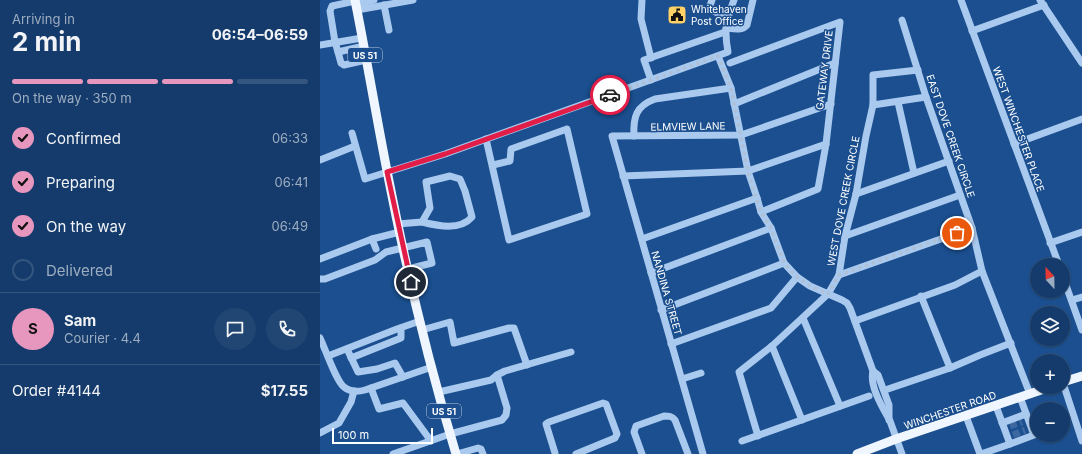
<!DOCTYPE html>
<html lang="en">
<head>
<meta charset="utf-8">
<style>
  body { margin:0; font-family:Inter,sans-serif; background:#214673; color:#f1f3f6; height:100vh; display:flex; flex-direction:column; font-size:15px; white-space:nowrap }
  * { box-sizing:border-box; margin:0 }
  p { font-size:13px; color:#9dadc1 }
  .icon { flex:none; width:22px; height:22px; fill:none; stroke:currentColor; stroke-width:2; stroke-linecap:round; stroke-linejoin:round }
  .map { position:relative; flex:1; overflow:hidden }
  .drawer { display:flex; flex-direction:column; background:#143b6b; width:320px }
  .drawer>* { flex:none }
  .needle { width:26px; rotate:338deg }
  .tools { position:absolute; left:710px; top:258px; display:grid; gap:8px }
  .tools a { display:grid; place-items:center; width:40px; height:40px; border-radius:50%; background:#143b6b; box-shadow:0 1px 3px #0004,0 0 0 1px #33557e; font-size:20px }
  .scale { position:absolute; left:12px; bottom:10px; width:101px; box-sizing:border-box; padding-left:4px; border:2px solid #fff; border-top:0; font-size:11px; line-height:14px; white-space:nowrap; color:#fff; -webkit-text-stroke:3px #1b4f8f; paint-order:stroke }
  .pin { position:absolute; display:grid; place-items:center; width:34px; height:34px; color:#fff; margin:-17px; border:2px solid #fff; border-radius:50%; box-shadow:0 1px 4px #0007 }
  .courier { position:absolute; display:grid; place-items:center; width:40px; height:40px; margin:-20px; border:3px solid #e11d48; border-radius:50%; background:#fff; color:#222; box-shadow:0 1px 5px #0007 }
  .headline em { font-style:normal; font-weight:700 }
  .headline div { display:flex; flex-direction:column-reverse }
  .headline { display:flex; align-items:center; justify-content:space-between; height:68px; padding:0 12px }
  h1 { font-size:26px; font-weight:700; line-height:30px }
  .bar { display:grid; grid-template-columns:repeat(4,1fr); gap:6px 4px; align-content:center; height:48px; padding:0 12px }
  .bar i { height:5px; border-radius:3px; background:#33557e }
  .bar .on { background:#e797bd }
  .bar p { grid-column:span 4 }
  .line { display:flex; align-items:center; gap:10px; padding:0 12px; border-top:1px solid #33557e }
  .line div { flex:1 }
  .round { display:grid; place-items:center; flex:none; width:42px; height:42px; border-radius:21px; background:#214673 }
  ol { padding:0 12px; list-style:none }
  li { display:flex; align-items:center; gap:12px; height:44px }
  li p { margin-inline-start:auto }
  li .icon { padding:4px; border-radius:50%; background:#e797bd; color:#111; stroke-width:4 }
  li:last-child { color:#9dadc1 }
  li i { width:22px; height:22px; border:2px solid #33557e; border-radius:50% }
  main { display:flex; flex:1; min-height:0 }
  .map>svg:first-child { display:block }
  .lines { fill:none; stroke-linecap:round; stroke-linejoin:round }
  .minor-tunnel { stroke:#3d69a0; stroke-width:7; stroke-dasharray:7 3.5; stroke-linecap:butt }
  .minor { stroke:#a9c9ee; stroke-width:7 }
  .major { stroke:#f0f6ff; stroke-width:9 }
  .done { stroke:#afc1d8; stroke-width:4; stroke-dasharray:0 7.2 }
  .route { stroke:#e11d48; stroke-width:5 }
  .labels { text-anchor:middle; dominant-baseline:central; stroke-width:3; stroke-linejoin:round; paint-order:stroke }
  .shield { fill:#1b4f8f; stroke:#bbcadd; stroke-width:1 }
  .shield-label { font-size:9px; font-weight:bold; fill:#fff }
  .poi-label { font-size:10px; fill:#fff; stroke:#1b4f8f; text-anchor:start }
  .street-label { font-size:10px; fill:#fff; stroke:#1b4f8f }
</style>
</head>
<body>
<main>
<section class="drawer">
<div class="headline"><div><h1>2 min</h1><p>Arriving in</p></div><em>06:54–06:59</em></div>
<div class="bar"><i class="on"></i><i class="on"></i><i class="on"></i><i></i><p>On the way · 350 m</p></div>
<ol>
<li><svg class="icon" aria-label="check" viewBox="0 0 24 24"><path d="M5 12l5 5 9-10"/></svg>Confirmed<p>06:33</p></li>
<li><svg class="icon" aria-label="check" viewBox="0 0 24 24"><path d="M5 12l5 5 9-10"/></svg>Preparing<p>06:41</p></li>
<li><svg class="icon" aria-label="check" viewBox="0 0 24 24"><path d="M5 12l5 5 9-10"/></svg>On the way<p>06:49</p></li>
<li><i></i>Delivered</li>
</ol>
<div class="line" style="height:72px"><b class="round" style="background:#e797bd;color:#111">S</b><div><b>Sam</b><p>Courier · 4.4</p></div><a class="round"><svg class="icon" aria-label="chat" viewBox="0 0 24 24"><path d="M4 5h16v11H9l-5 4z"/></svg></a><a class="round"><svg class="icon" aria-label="phone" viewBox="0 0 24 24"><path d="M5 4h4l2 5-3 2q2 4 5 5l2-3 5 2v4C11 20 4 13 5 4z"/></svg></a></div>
<div class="line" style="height:52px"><div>Order #4144</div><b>$17.55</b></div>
</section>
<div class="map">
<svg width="762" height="454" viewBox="0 0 762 454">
  <rect width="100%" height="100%" fill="#1b4f8f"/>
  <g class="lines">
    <g class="minor-tunnel">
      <path d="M690 426 702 422"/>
      <path d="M693 435 705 430"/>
    </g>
    <g class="minor">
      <path d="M322 0 321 19 331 58"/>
      <path d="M392 0 389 8 407 19"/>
      <path d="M641 0 739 265"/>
      <path d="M720 0 762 63"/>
      <path d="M36 4 54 0"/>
      <path d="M64 5 69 30"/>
      <path d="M37 10 93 0"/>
      <path d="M582 20 606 97 652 228 662 271 710 394"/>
      <path d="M406 28C414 29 422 31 427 25L433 0"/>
      <path d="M652 31 724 5"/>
      <path d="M0 45 42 38"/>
      <path d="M44 46 18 52 21 63 24 65 46 60"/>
      <path d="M18 52 15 42 10 11 12 6 35 1"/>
      <path d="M398 56 411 88 428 171 437 198 441 212 451 228 464 263 477 277 490 286 522 300 527 303 530 308 553 371C549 386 563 408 570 421 574 432 578 443 582 454"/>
      <path d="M410 63 520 22 506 144 498 189 441 212"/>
      <path d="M331 80 324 60 405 32"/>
      <path d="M578 102 594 173"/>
      <path d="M414 104 515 63"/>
      <path d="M553 105 606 97"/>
      <path d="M32 133 45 179 125 154 408 52C404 31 406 20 414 0"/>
      <path d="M314 136C313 117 316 106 335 99L411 88"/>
      <path d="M166 139 189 240 267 214 247 129 191 149 190 161 173 165"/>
      <path d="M694 144 762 119"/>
      <path d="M0 160 35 146"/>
      <path d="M303 176 428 171 506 144"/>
      <path d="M536 194 629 161"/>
      <path d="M78 224 102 222 110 208 106 182 130 176 140 179 145 191 152 217C140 231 118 226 102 222"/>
      <path d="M525 236 640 195"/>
      <path d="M52 239 56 249"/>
      <path d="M322 239 437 198"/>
      <path d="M730 243 762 232"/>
      <path d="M0 259 52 239 80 232"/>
      <path d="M331 273 451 228"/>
      <path d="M519 275 652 228"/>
      <path d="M743 277 762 330"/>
      <path d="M0 279H5L55 260 66 252 107 242 112 263 88 269"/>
      <path d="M601 296 630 368"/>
      <path d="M752 300 762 297"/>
      <path d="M341 310 464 263"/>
      <path d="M483 318 520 406"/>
      <path d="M535 321 635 285 662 271"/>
      <path d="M102 330 130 322 134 343 189 328H194L207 365"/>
      <path d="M0 338C5 348 16 381 24 387 30 392 38 392 45 390L112 367"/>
      <path d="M351 344 451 308 477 277"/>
      <path d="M452 346 482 420"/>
      <path d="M27 349 38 372 57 369 75 363 83 377"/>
      <path d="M8 356 77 329 100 321"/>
      <path d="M31 358 81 338V328"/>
      <path d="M553 371 558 375 569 405V420"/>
      <path d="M362 379 381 373"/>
      <path d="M743 383 762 441"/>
      <path d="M51 388 59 409 83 403 111 441"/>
      <path d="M568 389 630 368 660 355 691 343"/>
      <path d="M119 392 171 380 177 375 185 371 251 352"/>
      <path d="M676 406 690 444 714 435 700 397"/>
      <path d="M646 416 660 454"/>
      <path d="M682 423 706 414"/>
      <path d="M0 433 19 423 31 402 34 391"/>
      <path d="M438 436 419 372 452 346 508 294 519 275 525 236 536 194 546 136 553 105V75L598 70"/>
      <path d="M422 441 549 396"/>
      <path d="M235 453 226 424 229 422 283 403 286 404 297 434 295 438 256 454"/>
      <path d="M73 454 130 434 182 420 186 415 187 408 177 375"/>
      <path d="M137 454 158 448 161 449 163 454"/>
      <path d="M322 454 314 432 316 426 344 416C349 416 352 416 355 420L368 454"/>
      <path d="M383 454 292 136 421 135 511 104"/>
      <path d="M661 454 690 444"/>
    </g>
    <g class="major">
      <path d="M35 0C47 60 57 121 69 181 87 273 109 365 136 454"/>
      <path d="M743 382 762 376"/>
      <path d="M537 454 576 439 730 387"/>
    </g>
  </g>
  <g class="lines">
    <path class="done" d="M290 95 398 56 411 88 428 172 436 198 441 212 451 228 464 263 477 277 490 286 508 294 519 275 637 233"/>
    <path class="route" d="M91 282 67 172 125 154 290 95"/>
  </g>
  <defs>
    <symbol id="civic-square" viewBox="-11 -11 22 22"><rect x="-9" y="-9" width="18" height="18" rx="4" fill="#ffd166" stroke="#1b4f8f"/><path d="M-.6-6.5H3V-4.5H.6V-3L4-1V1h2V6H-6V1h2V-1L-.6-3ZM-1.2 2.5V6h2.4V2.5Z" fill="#111"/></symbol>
  </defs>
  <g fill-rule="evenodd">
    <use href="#civic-square" x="346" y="4" width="22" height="22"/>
  </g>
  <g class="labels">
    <g class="shield">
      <rect x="28" y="48" width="34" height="14" rx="3"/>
      <rect x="107" y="404" width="34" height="14" rx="3"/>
    </g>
    <g class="shield-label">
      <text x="45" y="55">US 51</text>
      <text x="124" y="411">US 51</text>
    </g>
    <g class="poi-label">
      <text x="371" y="9">Whitehaven<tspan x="371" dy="12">Post Office</tspan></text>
    </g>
    <g class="street-label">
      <text transform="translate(504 70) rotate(-83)">GATEWAY DRIVE</text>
      <text transform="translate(368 126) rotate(-1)">ELMVIEW LANE</text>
      <text transform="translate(699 129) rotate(70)">WEST WINCHESTER PLACE</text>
      <text transform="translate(631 136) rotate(71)">EAST DOVE CREEK CIRCLE</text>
      <text transform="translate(523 201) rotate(-79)">WEST DOVE CREEK CIRCLE</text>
      <text transform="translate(347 293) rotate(74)">NANDINA STREET</text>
      <text transform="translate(630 410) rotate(-19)">WINCHESTER ROAD</text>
    </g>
  </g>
</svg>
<div class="tools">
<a><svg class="needle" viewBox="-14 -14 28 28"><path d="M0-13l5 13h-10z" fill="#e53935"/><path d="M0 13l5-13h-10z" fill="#9dadc1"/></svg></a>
<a><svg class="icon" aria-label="layers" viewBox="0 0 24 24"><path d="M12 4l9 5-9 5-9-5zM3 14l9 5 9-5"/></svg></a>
<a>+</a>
<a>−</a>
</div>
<div class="scale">100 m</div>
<div class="pin" style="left:637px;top:233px;background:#ea580c"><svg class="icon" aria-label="bag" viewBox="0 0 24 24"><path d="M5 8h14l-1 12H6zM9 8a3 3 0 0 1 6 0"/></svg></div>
<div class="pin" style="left:91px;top:282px;background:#1f2937"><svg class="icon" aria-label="home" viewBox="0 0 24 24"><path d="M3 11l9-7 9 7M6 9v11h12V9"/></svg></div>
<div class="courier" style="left:290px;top:95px"><svg class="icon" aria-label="car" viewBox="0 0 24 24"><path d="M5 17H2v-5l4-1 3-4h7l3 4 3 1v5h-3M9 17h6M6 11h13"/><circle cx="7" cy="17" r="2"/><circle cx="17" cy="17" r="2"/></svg></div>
</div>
</main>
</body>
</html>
